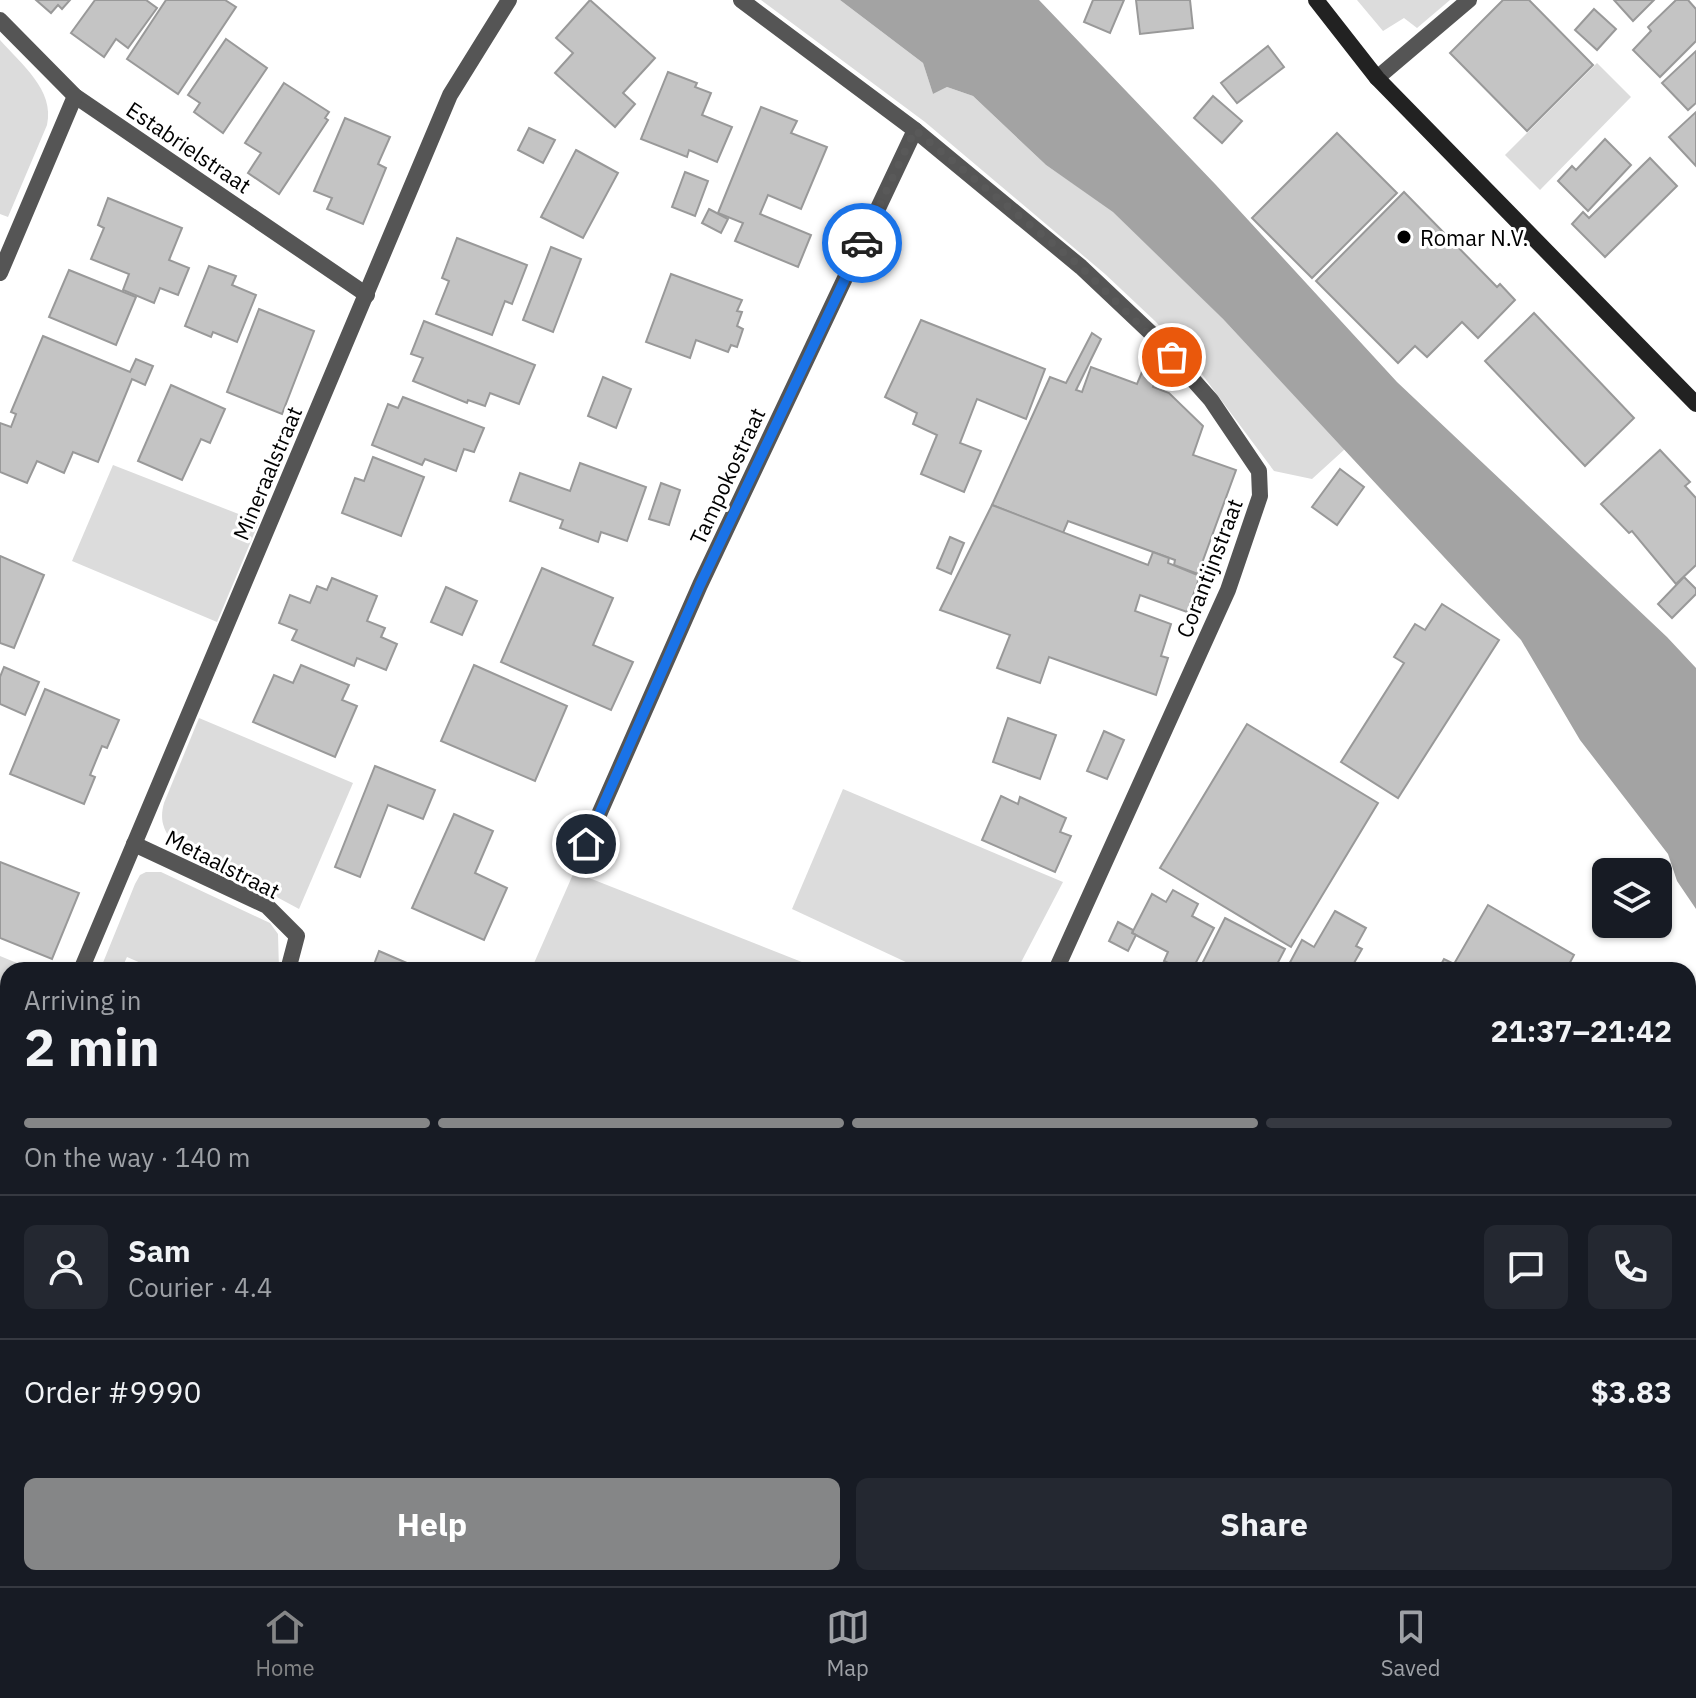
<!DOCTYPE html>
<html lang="en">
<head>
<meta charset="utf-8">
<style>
  body { margin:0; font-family:"IBM Plex Sans",sans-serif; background:#242831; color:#f1f3f6; height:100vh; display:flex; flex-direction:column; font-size:30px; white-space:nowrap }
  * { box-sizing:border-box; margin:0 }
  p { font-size:26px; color:#9ea1a6 }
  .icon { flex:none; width:44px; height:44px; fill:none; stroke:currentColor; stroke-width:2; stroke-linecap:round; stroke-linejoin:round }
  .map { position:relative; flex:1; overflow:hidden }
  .side { position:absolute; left:0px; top:962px; width:1696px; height:624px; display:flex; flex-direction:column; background:#171b24; border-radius:24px 24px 0 0; box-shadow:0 2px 6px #0004 }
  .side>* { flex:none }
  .buttons { position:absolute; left:1592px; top:858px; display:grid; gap:16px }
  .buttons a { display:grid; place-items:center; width:80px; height:80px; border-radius:12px; background:#171b24; box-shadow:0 2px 6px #0004; font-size:40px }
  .pin { position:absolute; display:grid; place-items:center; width:68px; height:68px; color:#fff; margin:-34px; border:4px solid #fff; border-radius:50%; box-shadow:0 2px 8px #0007 }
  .courier { position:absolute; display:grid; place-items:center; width:80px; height:80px; margin:-40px; border:6px solid #1a73e8; border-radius:50%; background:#fff; color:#222; box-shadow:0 2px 10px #0007 }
  .headline em { font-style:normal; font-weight:700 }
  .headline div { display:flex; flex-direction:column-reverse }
  .headline { display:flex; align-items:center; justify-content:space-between; height:136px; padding:0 24px }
  h1 { font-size:52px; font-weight:700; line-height:60px }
  .bar { display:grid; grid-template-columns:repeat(4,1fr); gap:12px 8px; align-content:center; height:96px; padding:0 24px }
  .bar i { height:10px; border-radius:6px; background:#363941 }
  .bar .current { background:#858687 }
  .bar p { grid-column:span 4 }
  .line { display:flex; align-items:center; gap:20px; padding:0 24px; border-top:2px solid #363941 }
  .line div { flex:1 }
  .round { display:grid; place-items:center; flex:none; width:84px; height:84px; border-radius:12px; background:#242831 }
  .primary-button { display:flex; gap:16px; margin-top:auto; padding:16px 24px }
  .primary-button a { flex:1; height:92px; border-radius:12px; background:#858687; color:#fff; font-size:32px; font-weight:700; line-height:92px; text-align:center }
  .primary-button a+a { background:#242831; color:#f1f3f6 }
  .menu { display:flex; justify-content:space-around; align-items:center; height:112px; border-top:2px solid #363941; background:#171b24; font-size:22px; color:#9ea1a6 }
  .menu a { display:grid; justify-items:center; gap:4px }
  .menu .current { color:#858687 }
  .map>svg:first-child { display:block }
  .green { fill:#dcdcdc }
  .water { fill:#a3a3a3 }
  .building { fill:#c4c4c4; stroke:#999; stroke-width:2 }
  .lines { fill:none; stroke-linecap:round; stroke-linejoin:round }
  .minor { stroke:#555; stroke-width:16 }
  .tertiary { stroke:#555; stroke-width:16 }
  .secondary { stroke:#222; stroke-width:16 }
  .done { stroke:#595959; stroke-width:8; stroke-dasharray:0 14.4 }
  .route { stroke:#1a73e8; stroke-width:10 }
  .poi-dot { fill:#000; stroke:#fff; stroke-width:3 }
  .labels { text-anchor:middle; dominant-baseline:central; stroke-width:6; stroke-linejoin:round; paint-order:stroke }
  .street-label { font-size:22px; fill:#000; stroke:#fff }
  .poi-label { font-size:22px; fill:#000; stroke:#fff; text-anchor:start }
</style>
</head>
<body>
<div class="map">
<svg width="1696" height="1586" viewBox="0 0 1696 1586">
  <rect width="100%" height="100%" fill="#fff"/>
  <g class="green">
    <path d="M761 0H840L923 63 933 94 947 87 973 96 1046 165 1113 211 1223 319 1345 449 1312 479 1274 471 1201 373 1156 322 1105 274 925 122Z"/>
    <path d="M1357 0H1450L1417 28 1404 18 1383 31Z"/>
    <path d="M0 40C21 64 55 90 47 125L8 217 0 214Z"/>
    <path d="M1597 63 1631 97 1540 190 1505 155Z"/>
    <path d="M113 465 259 522 217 622 72 561Z"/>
    <path d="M199 718 353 783 299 909 171 840C162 827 160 818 164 803Z"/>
    <path d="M843 789 1063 882 1017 970H923L792 909Z"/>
    <path d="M146 872H161L270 923 278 934 279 970H157L127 957 121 970H100L135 884 140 875Z"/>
    <path d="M574 872 817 968 816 970H531Z"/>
    <path d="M0 956 34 970H8V1080L0 1076Z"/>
    <path d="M0 1308 8 1312V1465L0 1462Z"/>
    <path d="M1688 1496 1696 1501V1586H1623L1627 1578H1688Z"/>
    <path d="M815 1578H1029L1043 1586H812Z"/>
    <path d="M1236 1578H1318L1314 1586H1232Z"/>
  </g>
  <path class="water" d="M840 0H1039L1216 185 1397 382 1667 637 1696 668V909L1677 881 1668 854 1580 740 1521 640 1223 319 1113 212 1046 165 973 96 947 87 933 94 923 63Z"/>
  <g class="building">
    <path d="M36 0H70L62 9 58 5 51 13Z"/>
    <path d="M95 0H146L157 8 128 48 116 39 104 57 71 33Z"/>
    <path d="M166 0H225L236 7 178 94 127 59Z"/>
    <path d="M590 0 655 58 623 93 635 104 615 127 555 73 573 53 556 38Z"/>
    <path d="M1093 0H1124L1110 33 1084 22Z"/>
    <path d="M1136 0H1190L1193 28 1140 34Z"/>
    <path d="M1503 0H1529L1593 65 1527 131 1450 53Z"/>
    <path d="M1614 0H1654L1633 21Z"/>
    <path d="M1676 0H1688L1696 9V41L1660 77 1633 50 1651 31 1648 27Z"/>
    <path d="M1594 9 1616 29 1597 50 1575 30Z"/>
    <path d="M226 39 267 68 223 133 194 112 200 103 188 95Z"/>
    <path d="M1268 46 1284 67 1237 103 1221 83Z"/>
    <path d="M1696 51V103L1688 110 1662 83Z"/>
    <path d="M668 72 697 83 695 87 711 93 702 115 732 127 717 162 689 150 687 157 641 139Z"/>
    <path d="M284 83 329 112 325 118 328 120 279 194 248 173 261 153 245 143Z"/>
    <path d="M1213 96 1242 121 1222 143 1194 118Z"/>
    <path d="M761 107 797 121 791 133 827 147 801 209 768 195 760 214 811 235 798 267 735 241 743 223 718 213Z"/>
    <path d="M1696 112V166L1669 137Z"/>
    <path d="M345 118 390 137 378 164 386 168 363 224 327 209 332 198 314 191Z"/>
    <path d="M529 128 555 140 543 163 518 150Z"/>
    <path d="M1337 133 1397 193 1312 278 1252 218Z"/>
    <path d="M1605 139 1631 165 1588 211 1558 181 1572 166 1576 170Z"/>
    <path d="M576 150 618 173 583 238 541 217Z"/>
    <path d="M1650 158 1677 186 1605 257 1572 224 1583 212 1589 218Z"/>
    <path d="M685 172 708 181 695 216 672 207Z"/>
    <path d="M1404 192 1497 287 1500 284 1515 300 1478 338 1462 322 1427 357 1415 346 1398 363 1316 281Z"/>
    <path d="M108 198 182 228 169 260 189 268 178 295 160 288 154 303 123 290 129 274 91 259 104 228 98 225Z"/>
    <path d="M709 209 728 219 721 233 702 223Z"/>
    <path d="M457 238 527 265 512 304 505 301 492 335 436 314 449 281 442 278Z"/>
    <path d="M551 247 581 259 553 332 523 320Z"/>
    <path d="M209 266 236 276 232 285 256 295 237 342 213 332 211 337 185 326Z"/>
    <path d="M69 270 136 297 116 345 49 317Z"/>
    <path d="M671 274 742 300 737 311 742 312 737 326 743 329 737 347 731 345 728 352 696 340 690 358 646 342Z"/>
    <path d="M259 309 314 331 282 414 227 392Z"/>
    <path d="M1534 313 1634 418 1585 466 1485 361Z"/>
    <path d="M921 320 1045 369 1026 419 977 399 960 443 981 451 964 492 921 474 937 435 913 424 917 413 885 397Z"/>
    <path d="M424 321 535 365 519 404 490 393 485 406 468 400 467 403 413 381 423 358 411 354Z"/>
    <path d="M1092 333 1101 339 1076 390 1082 392 1091 367 1137 384 1142 372 1156 377 1153 387 1169 393 1203 426 1193 455 1236 470 1198 574 1174 565 1175 560 1068 521 1063 533 992 505 1050 377 1066 383Z"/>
    <path d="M43 336 130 372 136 359 153 366 145 385 132 379 98 462 73 452 64 473 37 461 27 483 0 472V423L11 427 16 414 11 412Z"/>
    <path d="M603 377 631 389 616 428 588 416Z"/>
    <path d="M171 385 225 409 210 443 201 439 182 480 138 461Z"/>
    <path d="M403 397 484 428 474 452 464 449 456 471 425 459 422 465 372 445 388 404 398 408Z"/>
    <path d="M1660 450 1690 482 1685 486 1696 498V565L1676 584 1632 531 1629 533 1601 504Z"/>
    <path d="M373 457 424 477 401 536 342 513 355 478 364 481Z"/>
    <path d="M580 463 646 487 627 541 601 532 598 542 560 528 563 520 510 501 520 473 570 491Z"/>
    <path d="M1340 469 1364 487 1337 525 1312 507Z"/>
    <path d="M661 483 680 490 669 525 649 519Z"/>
    <path d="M992 505 1148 565 1153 552 1169 558 1168 563 1200 576 1187 612 1140 595 1135 611 1171 624 1161 656 1168 658 1156 695 1049 657 1040 683 997 668 1010 635 940 610Z"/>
    <path d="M950 537 964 543 951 574 937 568Z"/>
    <path d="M0 556 44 575 14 648 0 643Z"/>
    <path d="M542 568 613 598 593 645 633 662 611 710 501 662Z"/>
    <path d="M1684 577 1696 589V594L1672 618 1658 604Z"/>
    <path d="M332 578 377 596 367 621 385 628 381 637 397 644 386 670 357 658 354 666 292 640 297 630 279 623 290 595 310 603 317 586 327 590Z"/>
    <path d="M446 587 477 601 462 635 431 622Z"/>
    <path d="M1442 604 1499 640 1398 798 1341 762 1404 663 1394 657 1415 624 1425 630Z"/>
    <path d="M301 665 349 685 342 700 357 706 335 757 253 722 274 675 293 683Z"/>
    <path d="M474 665 567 706 535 781 441 741Z"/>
    <path d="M4 667 39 682 25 715 0 704V677Z"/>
    <path d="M45 689 119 720 107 748 102 746 90 775 95 777 84 804 10 774Z"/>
    <path d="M1008 718 1056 735 1040 779 993 762Z"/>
    <path d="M1247 724 1378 803 1291 947 1160 868Z"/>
    <path d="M1104 731 1124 740 1107 779 1087 771Z"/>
    <path d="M375 766 435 790 423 819 388 805 360 877 335 867Z"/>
    <path d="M1001 796 1018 804 1020 797 1066 818 1060 832 1071 836 1055 872 982 840Z"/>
    <path d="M454 814 493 831 475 873 507 888 484 940 412 908Z"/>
    <path d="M0 862 79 893 52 959 0 938Z"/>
    <path d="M1173 890 1198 904 1192 916 1214 928 1192 970H1182L1164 961 1168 952 1132 933 1152 894 1166 902Z"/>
    <path d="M1488 905 1574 955 1566 970H1438L1444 959 1454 964Z"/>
    <path d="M1335 911 1366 928 1356 946 1362 949 1350 970H1286L1302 940 1314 947Z"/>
    <path d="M1225 918 1285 949 1274 970H1199Z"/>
    <path d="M1118 922 1133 930 1132 933 1136 935 1128 951 1109 941Z"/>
    <path d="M379 951 423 970H372Z"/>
    <path d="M0 1473 8 1477V1525L0 1522Z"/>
    <path d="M124 1578H180L199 1586H121Z"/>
    <path d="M348 1578H422L418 1586H344Z"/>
    <path d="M508 1578H531L528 1586H505Z"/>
    <path d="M677 1578H686L696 1581 694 1586H674Z"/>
    <path d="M708 1578H757L754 1586H709L706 1585Z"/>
    <path d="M1138 1578H1206L1215 1583 1214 1586H1134Z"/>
    <path d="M1560 1578H1599L1595 1586H1575Z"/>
  </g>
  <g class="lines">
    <g class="minor">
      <path d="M0 20 75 96 367 295"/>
      <path d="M1377 78 1469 0"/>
      <path d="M0 273 75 96"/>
      <path d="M134 844 267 906 297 936 288 970"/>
      <path d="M586 844 700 585 915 130"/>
      <path d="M81 970 450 95 509 0"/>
      <path d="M0 1163 8 1144"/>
      <path d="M1445 1578 1461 1586"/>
      <path d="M25 1586 28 1578"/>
    </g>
    <g class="tertiary">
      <path d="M741 0 915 130 1081 267 1153 335 1211 400 1259 471 1260 496 1228 590 1056 970"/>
      <path d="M797 1586 800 1578"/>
    </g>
    <path class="secondary" d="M1316 0 1377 78 1696 404"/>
  </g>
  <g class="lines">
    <path class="done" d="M862 243 915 130 1081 267 1172 357"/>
    <path class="route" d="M586 844 700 585 862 243"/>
  </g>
  <circle class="poi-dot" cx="1404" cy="237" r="8"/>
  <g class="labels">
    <g class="street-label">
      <text transform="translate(189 147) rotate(34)">Estabrielstraat</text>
      <text transform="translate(267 473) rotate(-67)">Mineraalstraat</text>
      <text transform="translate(727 476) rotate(-65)">Tampokostraat</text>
      <text transform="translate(1209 568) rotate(-69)">Corantijnstraat</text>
      <text transform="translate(223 864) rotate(27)">Metaalstraat</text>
    </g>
    <g class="poi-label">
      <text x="1420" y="237">Romar N.V.</text>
    </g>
  </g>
</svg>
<div class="buttons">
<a><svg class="icon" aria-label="layers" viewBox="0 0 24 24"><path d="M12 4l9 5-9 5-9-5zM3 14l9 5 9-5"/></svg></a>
</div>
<div class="pin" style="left:1172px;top:357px;background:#ea580c"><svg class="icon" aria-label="bag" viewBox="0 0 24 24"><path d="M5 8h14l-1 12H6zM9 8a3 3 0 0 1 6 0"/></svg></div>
<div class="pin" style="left:586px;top:844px;background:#1f2937"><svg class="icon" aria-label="home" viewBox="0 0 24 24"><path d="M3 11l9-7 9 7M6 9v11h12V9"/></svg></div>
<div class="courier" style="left:862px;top:243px"><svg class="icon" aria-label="car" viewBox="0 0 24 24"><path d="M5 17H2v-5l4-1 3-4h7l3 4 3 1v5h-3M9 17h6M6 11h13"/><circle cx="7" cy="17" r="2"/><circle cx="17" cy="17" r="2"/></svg></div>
<section class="side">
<div class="headline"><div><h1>2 min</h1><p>Arriving in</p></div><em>21:37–21:42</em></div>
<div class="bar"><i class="current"></i><i class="current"></i><i class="current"></i><i></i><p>On the way · 140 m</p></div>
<div class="line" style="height:144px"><a class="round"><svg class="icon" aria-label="person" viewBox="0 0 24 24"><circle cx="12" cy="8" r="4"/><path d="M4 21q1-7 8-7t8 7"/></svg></a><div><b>Sam</b><p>Courier · 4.4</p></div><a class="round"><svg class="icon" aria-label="chat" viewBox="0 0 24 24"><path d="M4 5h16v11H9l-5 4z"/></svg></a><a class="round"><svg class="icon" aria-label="phone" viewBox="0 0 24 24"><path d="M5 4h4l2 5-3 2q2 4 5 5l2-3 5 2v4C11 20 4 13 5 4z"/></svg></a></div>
<div class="line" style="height:104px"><div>Order #9990</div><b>$3.83</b></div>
<div class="primary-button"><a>Help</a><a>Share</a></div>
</section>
</div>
<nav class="menu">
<a class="current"><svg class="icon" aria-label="home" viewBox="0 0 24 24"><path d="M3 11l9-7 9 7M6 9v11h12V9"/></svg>Home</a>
<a><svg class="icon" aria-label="map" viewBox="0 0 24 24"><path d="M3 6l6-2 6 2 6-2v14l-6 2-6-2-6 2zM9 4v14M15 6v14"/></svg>Map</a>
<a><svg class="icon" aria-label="saved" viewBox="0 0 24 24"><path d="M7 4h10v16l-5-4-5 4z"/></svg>Saved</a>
</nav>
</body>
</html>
